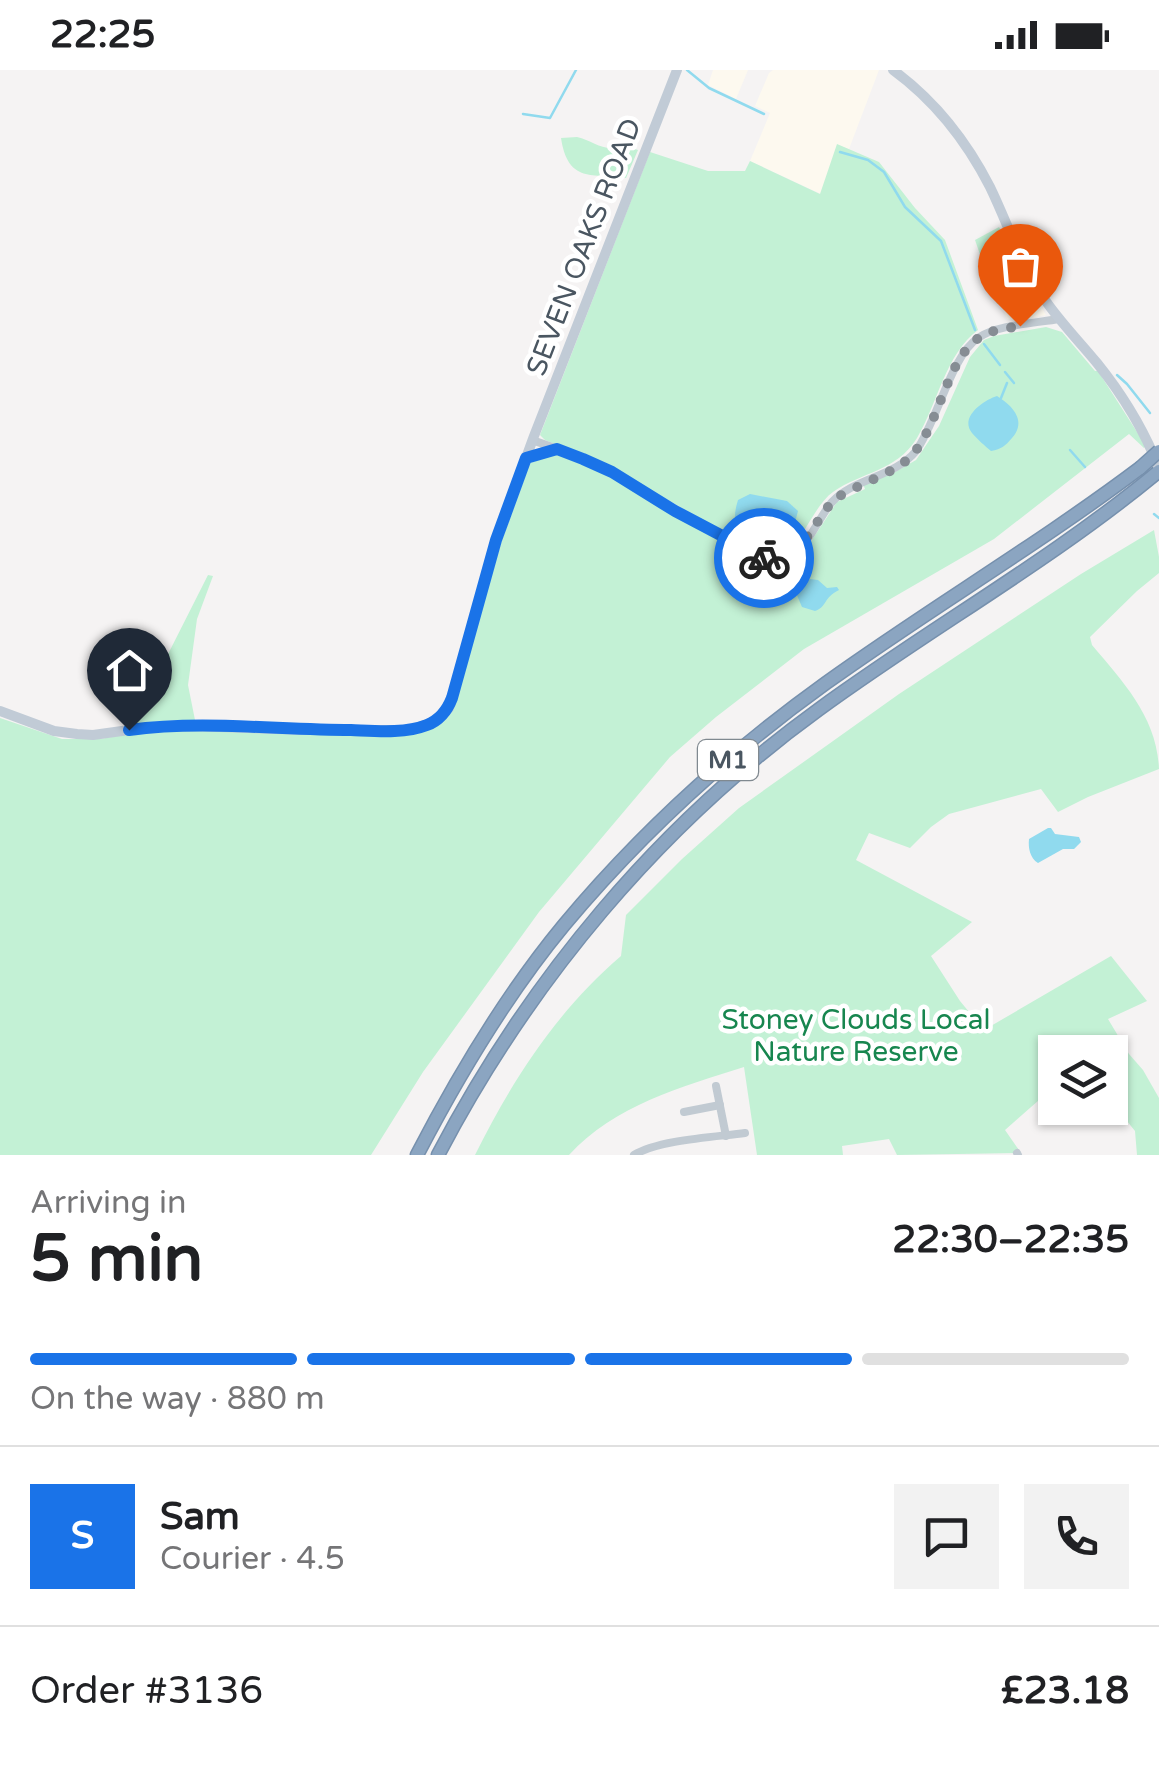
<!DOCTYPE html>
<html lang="en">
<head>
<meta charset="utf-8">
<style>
  body { margin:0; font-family:"Varela Round",sans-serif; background:#f2f2f2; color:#202124; height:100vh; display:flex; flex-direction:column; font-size:38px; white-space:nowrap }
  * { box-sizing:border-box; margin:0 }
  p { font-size:32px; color:#757577 }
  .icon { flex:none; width:55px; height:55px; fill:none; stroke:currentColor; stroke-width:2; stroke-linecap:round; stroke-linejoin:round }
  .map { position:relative; height:1085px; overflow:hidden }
  .sheet { display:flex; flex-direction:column; background:#fff; flex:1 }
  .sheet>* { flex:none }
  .fabs { position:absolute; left:1038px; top:965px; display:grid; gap:20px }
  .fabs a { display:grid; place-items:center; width:90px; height:90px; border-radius:0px; background:#fff; box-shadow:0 2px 8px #0004; font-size:50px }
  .pin { position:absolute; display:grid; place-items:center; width:85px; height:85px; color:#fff; margin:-102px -42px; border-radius:50% 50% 50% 0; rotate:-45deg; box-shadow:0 0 10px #0007 }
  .pin .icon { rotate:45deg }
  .courier { position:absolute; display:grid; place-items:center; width:100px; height:100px; margin:-50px; border:8px solid #1a73e8; border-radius:50%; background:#fff; color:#222; box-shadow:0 2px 12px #0007 }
  .overview em { font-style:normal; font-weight:800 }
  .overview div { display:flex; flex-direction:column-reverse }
  .overview { display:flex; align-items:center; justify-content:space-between; height:170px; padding:0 30px }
  h1 { font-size:65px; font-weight:800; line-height:75px }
  .bar { display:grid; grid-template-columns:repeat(4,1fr); gap:15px 10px; align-content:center; height:120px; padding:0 30px }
  .bar i { height:12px; border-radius:8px; background:#e0e0e0 }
  .bar .current { background:#1a73e8 }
  .bar p { grid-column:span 4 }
  .line { display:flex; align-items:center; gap:25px; padding:0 30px; border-top:2px solid #e0e0e0 }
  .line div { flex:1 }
  .round { display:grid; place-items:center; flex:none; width:105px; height:105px; border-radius:0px; background:#f2f2f2 }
  .status { display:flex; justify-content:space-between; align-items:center; height:70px; padding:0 50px; background:#fff; direction:ltr }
  .status svg { height:28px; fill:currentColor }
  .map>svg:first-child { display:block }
  .commercial { fill:#fdf9ef }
  .green { fill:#c3f1d5 }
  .water { fill:#90daee }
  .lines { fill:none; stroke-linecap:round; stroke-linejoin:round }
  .stream { stroke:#90daee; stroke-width:2.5 }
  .highway-casing { stroke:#7690ad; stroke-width:15 }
  .street { stroke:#c1cad2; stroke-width:8 }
  .secondary { stroke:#c1cbd6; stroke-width:10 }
  .highway { stroke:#8ba5c1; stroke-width:12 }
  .highway-bridge-casing { stroke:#7690ad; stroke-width:15; stroke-linecap:butt }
  .highway-bridge { stroke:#8ba5c1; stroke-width:12 }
  .done { stroke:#868d94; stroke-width:10; stroke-dasharray:0 18 }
  .route { stroke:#1a73e8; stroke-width:12 }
  .labels { text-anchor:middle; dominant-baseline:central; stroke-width:9; stroke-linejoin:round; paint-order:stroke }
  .shield { fill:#fff; stroke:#808990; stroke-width:2.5 }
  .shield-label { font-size:25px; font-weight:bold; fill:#4a5661 }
  .street-label { font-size:28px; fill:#4a5661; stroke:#fff }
  .park-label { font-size:28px; fill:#17864f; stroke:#fff }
</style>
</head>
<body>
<div class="status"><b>22:25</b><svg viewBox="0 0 49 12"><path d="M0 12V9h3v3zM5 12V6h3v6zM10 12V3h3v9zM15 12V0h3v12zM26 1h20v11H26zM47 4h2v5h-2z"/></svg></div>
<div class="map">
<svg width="1159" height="1085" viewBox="0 0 1159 1085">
  <rect width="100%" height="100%" fill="#f5f3f3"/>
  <g class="commercial">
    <path d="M713 0H748L736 29 708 15Z"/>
    <path d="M773 0H879L849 79 837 75 821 124 750 91 770 43 755 36 769 3Z"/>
    <path d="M1032 221 1046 245 1022 250 1007 249 1001 233Z"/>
  </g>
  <g class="green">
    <path d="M577 67C594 71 606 84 623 75L638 80 626 108C593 103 568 114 561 68Z"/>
    <path d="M837 74 879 92 915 138 945 170 978 260C946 283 937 335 917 368 896 402 861 402 833 422 816 434 806 463 791 478L766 483 748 476 607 395 545 370 540 365 650 82 708 101H745L750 91 820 124Z"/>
    <path d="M999 157 1032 221 997 234 975 170Z"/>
    <path d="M1046 257 1062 262 1095 301H1098L1146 376 1144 378 1129 364 994 469 804 579 716 647 670 687 539 842 423 1002 371 1085H0V648L62 669H100L140 662 183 660 311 665 415 664C432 660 446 654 454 637L501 473 530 393 556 384 575 391 614 408 664 440 729 476 761 498 777 502 787 501 794 497 837 432 865 419 863 414 895 402 916 390 939 356 970 287 984 270 994 266Z"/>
    <path d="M1154 460 1159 487V503L1137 521 1090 567 1092 575C1123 612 1157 647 1159 699L1088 727 1058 742 1041 719 949 744 931 757 910 778 869 763 856 790 972 852 931 886 960 931 984 960 1111 886 1147 931 1108 949 1129 984 1143 1000 1159 1028V1085H1137L1135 1061 1110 1030V982H1055V1016L1005 1060 1021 1083 897 1085 889 1069 842 1076 843 1085H757L744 997C681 1017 615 1035 569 1085H475C513 1009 556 942 621 886L626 845 682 789 739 738 899 624 1081 504Z"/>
    <path d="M208 505 213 506 197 549 188 615 195 650 163 651 124 655 139 607 152 606 161 598Z"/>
  </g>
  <g class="water">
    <path d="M997 326C1013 336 1027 351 1012 368 1005 376 1002 379 991 381 986 377 976 368 972 363 959 347 984 330 997 326Z"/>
    <path d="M750 424 787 431 798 441 793 460 787 471C756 474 725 470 738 430Z"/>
    <path d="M810 509 818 510 827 518 837 517 839 520C823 528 827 537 815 541L802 537 796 523 799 517Z"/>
    <path d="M1048 758H1051L1055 764 1079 767 1081 772 1074 779H1063L1038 793C1030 788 1028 778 1029 769Z"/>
  </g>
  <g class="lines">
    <g class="stream">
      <path d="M687 0 709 18 764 44"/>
      <path d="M523 44 550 48 576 0"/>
      <path d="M840 82 868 90 884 102 905 137 941 171 975 260"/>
      <path d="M984 274 1000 295"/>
      <path d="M1005 302 1014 313"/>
      <path d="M1117 305 1127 314 1150 343"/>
      <path d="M1001 328 1007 313"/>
      <path d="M1070 380 1085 397"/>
      <path d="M1154 444 1159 448"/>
    </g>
    <defs>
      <g id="highway">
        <path d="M417 1085C459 1004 506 925 564 855 640 764 730 682 826 613 929 539 1039 474 1140 398"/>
        <path d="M438 1085C529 911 658 756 818 640 930 558 1052 490 1159 401"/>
      </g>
    </defs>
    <use href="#highway" class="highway-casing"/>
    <g class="street">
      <path d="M532 370C558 379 585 388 610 401 643 419 675 441 709 459 724 467 753 487 769 490 802 498 815 451 832 432 854 408 895 407 916 381 937 352 951 286 978 268 996 255 1036 253 1059 249"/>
      <path d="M526 388 555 380"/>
      <path d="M716 1016 726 1066"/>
      <path d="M684 1042 720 1035"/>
      <path d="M1017 1083 1018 1085"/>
      <path d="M634 1085C658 1070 715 1067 745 1063"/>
    </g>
    <g class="secondary">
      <path d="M893 0C934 30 967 72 990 117 1008 154 1020 193 1043 227 1059 251 1079 271 1097 293 1122 324 1144 360 1159 398"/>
      <path d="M0 641 54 661 77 664 93 665 151 657 190 656 306 660H411L438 650 449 638 452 628 496 470 534 366 677 0"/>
    </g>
    <use href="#highway" class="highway"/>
    <defs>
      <path id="highway-bridge" d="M1140 398 1159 381"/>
    </defs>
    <use href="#highway-bridge" class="highway-bridge-casing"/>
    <use href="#highway-bridge" class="highway-bridge"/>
  </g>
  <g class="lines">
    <path class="done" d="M764 488C774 493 785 490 795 484L830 434 838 427C857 415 899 401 912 385 939 355 946 293 976 270 987 260 1005 259 1020 256"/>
    <path class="route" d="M129 660C202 650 277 660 351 660 375 661 404 664 427 655 440 650 447 641 452 628L496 470 526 388 557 379 583 389 612 402 675 441 764 488"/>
  </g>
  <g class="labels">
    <rect class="shield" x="698" y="670" width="60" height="40" rx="8"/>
    <g class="shield-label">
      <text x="728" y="690">M1</text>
    </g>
    <g class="street-label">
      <text transform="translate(584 177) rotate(-69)">SEVEN OAKS ROAD</text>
    </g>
    <g class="park-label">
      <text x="856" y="950">Stoney Clouds Local<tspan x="856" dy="32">Nature Reserve</tspan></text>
    </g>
  </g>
</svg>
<div class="fabs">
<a><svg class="icon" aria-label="layers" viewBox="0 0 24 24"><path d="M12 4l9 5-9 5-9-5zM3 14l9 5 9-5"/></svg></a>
</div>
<div class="pin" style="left:1020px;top:256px;background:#ea580c"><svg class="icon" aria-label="bag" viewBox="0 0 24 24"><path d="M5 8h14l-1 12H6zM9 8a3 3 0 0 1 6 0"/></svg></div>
<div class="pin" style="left:129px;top:660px;background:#1f2937"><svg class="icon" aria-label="home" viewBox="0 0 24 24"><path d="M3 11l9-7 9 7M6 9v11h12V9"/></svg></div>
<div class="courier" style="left:764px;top:488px"><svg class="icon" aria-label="bike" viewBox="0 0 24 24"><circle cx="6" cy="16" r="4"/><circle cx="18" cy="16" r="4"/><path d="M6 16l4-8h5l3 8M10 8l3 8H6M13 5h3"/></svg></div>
</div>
<section class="sheet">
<div class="overview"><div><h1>5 min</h1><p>Arriving in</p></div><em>22:30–22:35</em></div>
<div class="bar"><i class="current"></i><i class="current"></i><i class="current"></i><i></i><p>On the way · 880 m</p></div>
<div class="line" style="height:180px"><b class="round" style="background:#1a73e8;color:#fff">S</b><div><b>Sam</b><p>Courier · 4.5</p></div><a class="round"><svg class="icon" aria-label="chat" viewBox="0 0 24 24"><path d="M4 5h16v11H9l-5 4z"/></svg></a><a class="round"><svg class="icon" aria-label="phone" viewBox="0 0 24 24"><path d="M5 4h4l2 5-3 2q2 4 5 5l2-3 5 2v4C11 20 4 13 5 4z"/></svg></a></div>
<div class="line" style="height:130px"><div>Order #3136</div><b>£23.18</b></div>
</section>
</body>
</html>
